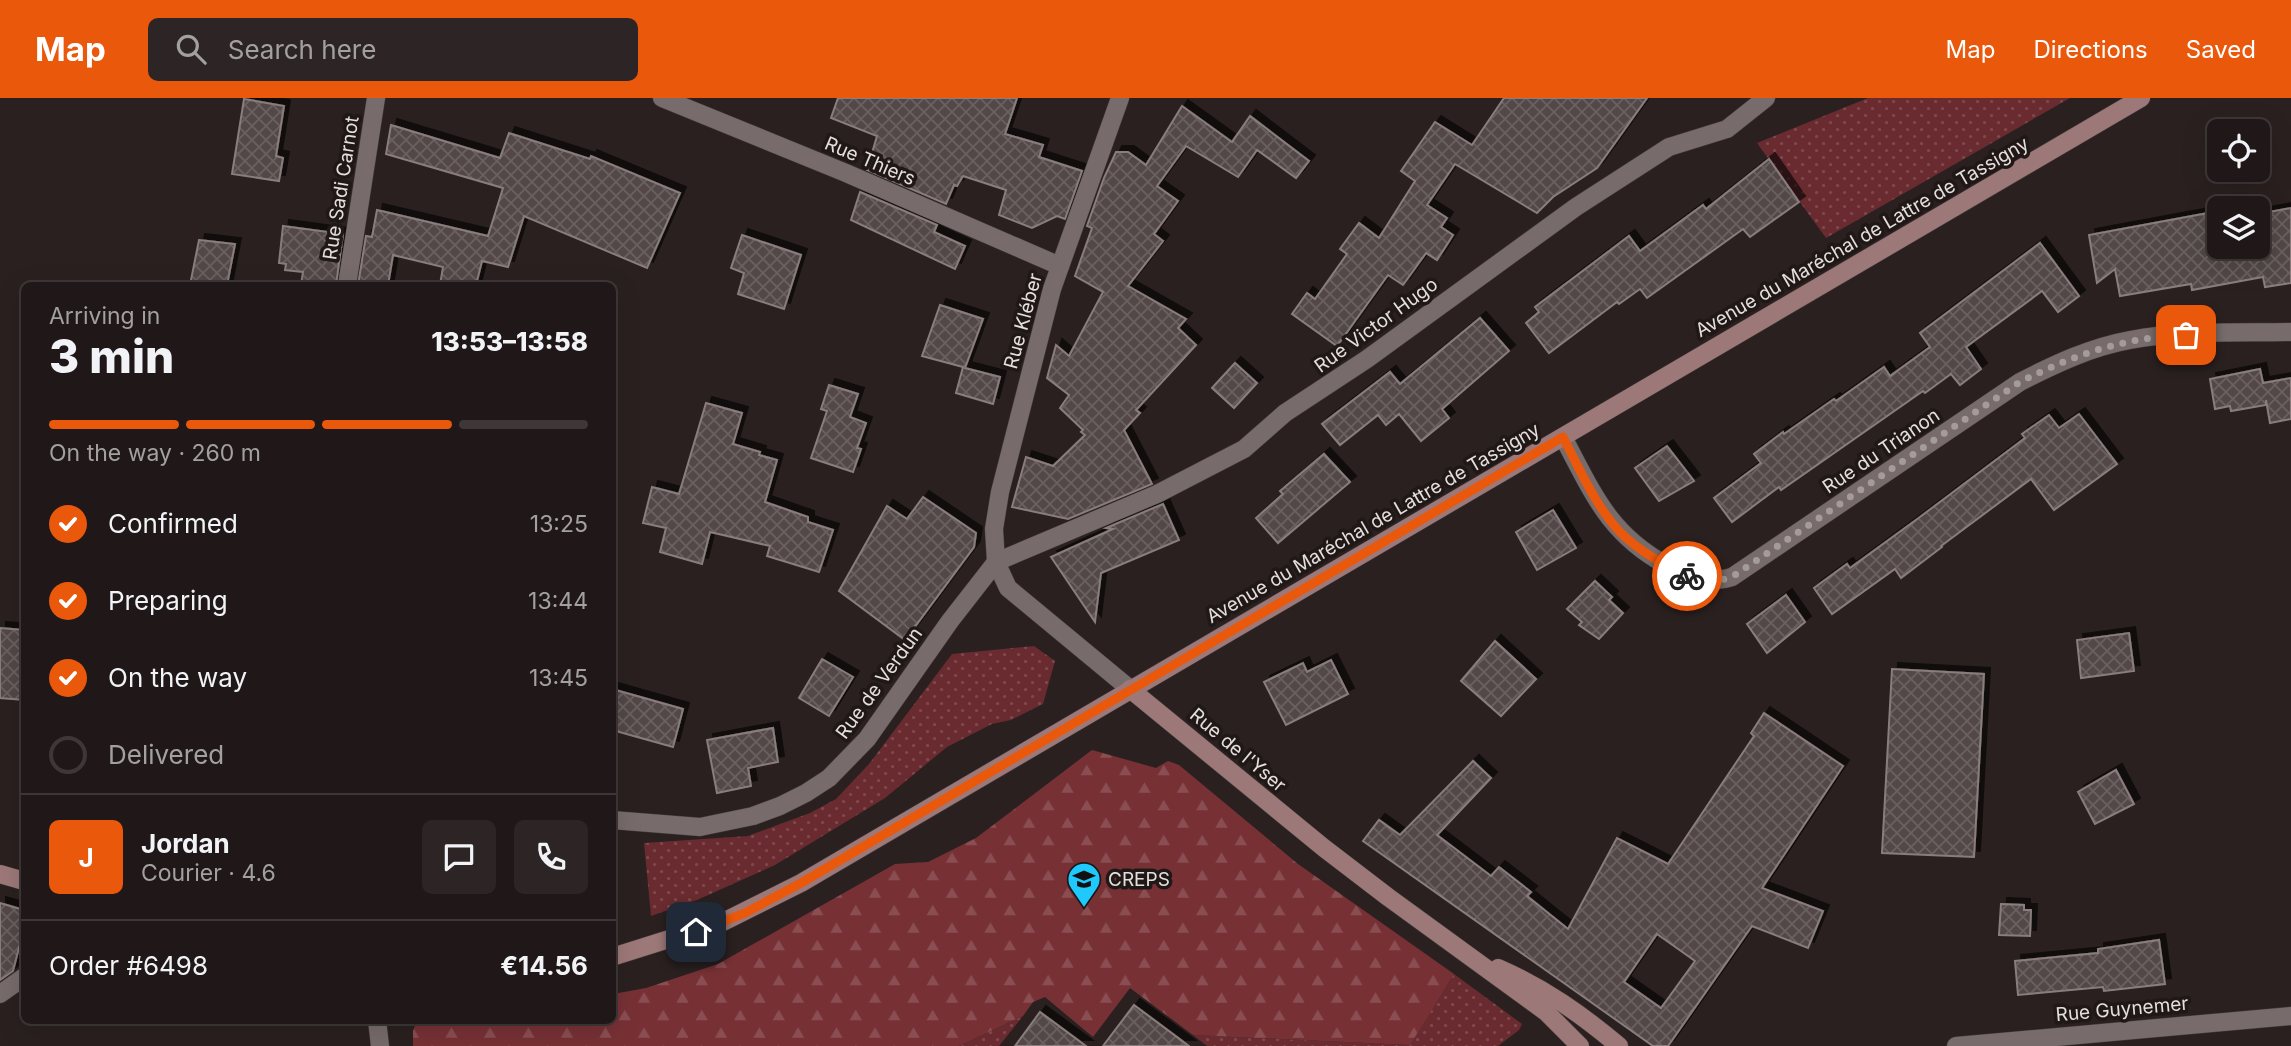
<!DOCTYPE html>
<html lang="en">
<head>
<meta charset="utf-8">
<style>
  body { margin:0; font-family:Inter,sans-serif; background:#2d2525; color:#f1f3f6; height:100vh; display:flex; flex-direction:column; font-size:26px; white-space:nowrap }
  * { box-sizing:border-box; margin:0 }
  p { font-size:23px; color:#a2a0a2 }
  .icon { flex:none; width:38px; height:38px; fill:none; stroke:currentColor; stroke-width:2; stroke-linecap:round; stroke-linejoin:round }
  .map { position:relative; flex:1; overflow:hidden }
  .side { position:absolute; left:21px; top:184px; width:595px; height:742px; display:flex; flex-direction:column; background:#201818; border-radius:10px; box-shadow:0 7px 28px #0002,0 0 0 2px #3d3737 }
  .side>* { flex:none }
  .tools { position:absolute; left:2207px; top:21px; display:grid; gap:14px }
  .tools a { display:grid; place-items:center; width:63px; height:63px; border-radius:10px; background:#201818; box-shadow:0 7px 28px #0002,0 0 0 2px #3d3737; font-size:35px }
  .pin { position:absolute; display:grid; place-items:center; width:60px; height:60px; color:#fff; margin:-30px; border-radius:14px; box-shadow:0 4px 10px #0006 }
  .courier { position:absolute; display:grid; place-items:center; width:70px; height:70px; margin:-35px; border:5px solid #ea580c; border-radius:50%; background:#fff; color:#222; box-shadow:0 2px 9px #0007 }
  .summary em { font-style:normal; font-weight:800 }
  .summary div { display:flex; flex-direction:column-reverse }
  .summary { display:flex; align-items:center; justify-content:space-between; height:119px; padding:0 28px }
  h1 { font-size:46px; font-weight:800; line-height:52px }
  .bar { display:grid; grid-template-columns:repeat(4,1fr); gap:10px 7px; align-content:center; height:84px; padding:0 28px }
  .bar i { height:9px; border-radius:5px; background:#3d3737 }
  .bar .current { background:#ea580c }
  .bar p { grid-column:span 4 }
  .line { display:flex; align-items:center; gap:18px; padding:0 28px; border-top:2px solid #3d3737 }
  .line div { flex:1 }
  .round { display:grid; place-items:center; flex:none; width:74px; height:74px; border-radius:10px; background:#2d2525 }
  ol { padding:0 28px; list-style:none }
  li { display:flex; align-items:center; gap:21px; height:77px }
  li p { margin-inline-start:auto }
  li .icon { padding:7px; border-radius:50%; background:#ea580c; color:#fff; stroke-width:4 }
  li:last-child { color:#a2a0a2 }
  li i { width:38px; height:38px; border:4px solid #3d3737; border-radius:50% }
  header { display:flex; align-items:center; gap:42px; box-sizing:border-box; height:98px; padding:0 35px; background:#ea580c; color:#fff }
  header strong { font-size:33px }
  nav { display:flex; gap:38px; margin-inline-start:auto; font-size:24px }
  .search { width:490px; height:63px; background:#2d2525; display:flex; align-items:center; gap:18px; box-sizing:border-box; padding:0 24px; border-radius:10px; color:#a2a0a2; font-size:26px }
  .map>svg:first-child { display:block }
  .grass { fill:url(#grass-dots) }
  .forest { fill:url(#forest-firs) }
  .building { fill:url(#building-cross-hatch); stroke:#897d7d; stroke-width:2; fill-rule:evenodd; filter:url(#shadow) }
  .lines { fill:none; stroke-linecap:round; stroke-linejoin:round }
  .street-casing { stroke:#443d3d; stroke-width:19 }
  .secondary-casing { stroke:#443d3d; stroke-width:19 }
  .street { stroke:#776b6b; stroke-width:18 }
  .secondary { stroke:#9d7878; stroke-width:18 }
  .done { stroke:#a39c9b; stroke-width:7; stroke-dasharray:0 12.6 }
  .route { stroke:#ea580c; stroke-width:9 }
  .labels { text-anchor:middle; dominant-baseline:central; stroke-width:7; stroke-linejoin:round; paint-order:stroke }
  .street-label { font-size:19px; fill:#e4dedd; stroke:#201717 }
  .poi-label { font-size:19px; fill:#e4dedd; stroke:#201717; text-anchor:start }
</style>
</head>
<body>
<header>
<strong>Map</strong>
<div class="search"><svg class="icon" aria-label="search" viewBox="0 0 24 24"><circle cx="10" cy="10" r="6"/><path d="M15 15l6 6"/></svg>Search here</div>
<nav><a>Map</a><a>Directions</a><a>Saved</a></nav>
</header>
<div class="map">
<svg width="2291" height="948" viewBox="0 0 2291 948">
  <defs>
    <pattern id="grass-dots" width="8" height="8" patternUnits="userSpaceOnUse" patternTransform="scale(1.75)"><rect width="8" height="8" fill="#692b2f"/><path d="M2 2h.1M6 6h.1" fill="none" stroke="#7e494d" stroke-width="1.8" stroke-linecap="round"/></pattern>
    <pattern id="forest-firs" width="22" height="20" patternUnits="userSpaceOnUse" patternTransform="scale(1.75)"><rect width="22" height="20" fill="#773135"/><path d="M5 1l3.5 6h-7zM16 11l3.5 6h-7z" fill="#8a4e52"/></pattern>
    <pattern id="building-cross-hatch" width="8" height="8" patternUnits="userSpaceOnUse" patternTransform="scale(1.75)"><rect width="8" height="8" fill="#524747"/><path d="M0 0l8 8M0 8l8-8" fill="none" stroke="#6b6161"/></pattern>
    <filter id="shadow"><feDropShadow dx="6" dy="-6" stdDeviation="0" flood-color="#0009"/></filter>
  </defs>
  <rect width="100%" height="100%" fill="#2a2020"/>
  <g class="grass">
    <path d="M1868 0H2070L1826 140 1757 45Z"/>
    <path d="M1034 548 1055 563 1043 606 1011 622 992 626 947 649 885 700 775 767 697 802 651 818 644 745 748 738 810 715 836 701 869 666 952 556Z"/>
    <path d="M1454 876 1522 926 1519 932 1498 948H1207L1193 937 1409 947Z"/>
    <path d="M1023 918 999 948H959Z"/>
  </g>
  <path class="forest" d="M1092 652 1156 670 1168 663 1179 667 1298 766 1454 876 1410 947 1193 937 1130 890 1093 939 1045 899 1033 904 1023 918 959 948H413V933L417 922H612L613 896 646 890 718 866 895 766 928 764 976 740Z"/>
  <g class="building">
    <path d="M838 0H1017L1005 36 1043 47 1039 59 1082 73 1065 121 1057 118 1032 130 999 117 1006 92 963 78 957 88 954 87 946 106 867 72 877 38 831 20Z"/>
    <path d="M1504 0H1647L1597 70 1553 99 1537 115 1455 66 1427 107 1447 120 1441 129 1453 137 1437 162 1426 155 1403 187 1388 177 1337 248 1292 216 1307 195 1315 201 1347 156 1340 151 1359 125 1379 140 1415 83 1401 73 1435 24 1472 47Z"/>
    <path d="M244 1 284 8 276 58 283 60 279 83 232 76Z"/>
    <path d="M1182 8 1232 44 1250 18 1309 63 1296 80 1257 52 1238 79 1186 48 1157 88 1178 103 1154 136 1163 143 1128 188 1186 221 1178 230 1196 247 1136 312 1140 315 1124 332 1152 386 1068 421 1012 409 1026 359 1053 368 1085 337 1081 334 1083 332 1060 310 1069 297 1047 280 1056 247 1069 258 1103 194 1075 178 1092 130 1087 128 1104 80 1116 54H1128L1146 67Z"/>
    <path d="M391 27 500 60 509 35 590 61 591 58 680 95 647 170 524 118 508 169 482 163 476 187H440L443 169 393 157 388 187H358L366 138 372 139 377 112 488 138 503 90 386 56Z"/>
    <path d="M1769 61 1799 104 1750 139 1743 131 1647 200 1640 191 1619 206 1617 204 1549 255 1526 225 1539 214 1535 209 1629 138 1640 153 1703 107 1706 111Z"/>
    <path d="M860 94 937 127 934 134 965 148 955 171 851 122Z"/>
    <path d="M2291 110V185L2265 189 2263 179 2192 192 2191 186 2120 198 2115 171 2097 185 2089 137 2219 113V149H2258V116Z"/>
    <path d="M283 128 343 136 336 187H301L303 174 285 172 286 166 279 165Z"/>
    <path d="M742 137 801 157 784 211 738 196 744 175 731 170Z"/>
    <path d="M199 142 235 146 227 187H190Z"/>
    <path d="M2040 145 2079 198 2058 214 2042 193 1966 249 1981 271 1960 287 1951 276 1925 295 1923 293 1781 392 1779 389 1732 424 1714 400 1761 365 1754 356 1783 334 1784 336 1834 301 1836 303 1884 269 1890 278 1930 249 1920 235Z"/>
    <path d="M940 207 983 221 965 270 1000 279 993 306 956 295 963 269 922 258Z"/>
    <path d="M1480 220 1509 253 1442 311 1449 320 1421 343 1399 316 1386 327 1378 317 1340 347 1322 326 1390 274 1400 286Z"/>
    <path d="M1235 265 1257 285 1234 310 1212 290Z"/>
    <path d="M2260 271 2263 285 2291 280V321L2270 325 2266 302V307L2231 313 2230 308 2215 311 2210 281Z"/>
    <path d="M829 287 858 296 850 319 866 325 857 350 861 351 853 374 811 360 827 313 821 311Z"/>
    <path d="M706 305 742 315 733 346 760 354 759 357 777 362 765 404 808 419V424L833 432 819 474 767 458 770 448 710 434 702 466 660 454 666 430 643 425 652 389 679 396Z"/>
    <path d="M2079 316 2117 366 2054 412 2031 381 1941 448 1942 449 1901 480 1895 471 1832 516 1814 490 1847 466 1850 470 1920 419 2025 340 2022 336 2049 317 2059 330Z"/>
    <path d="M1667 348 1694 383 1659 403 1635 370Z"/>
    <path d="M1324 356 1350 384 1278 445 1256 420 1283 396 1280 393Z"/>
    <path d="M923 399 976 435 974 449 905 542 839 493 887 408 907 421Z"/>
    <path d="M1163 406 1179 442 1101 475 1095 524 1051 459 1113 431 1106 430Z"/>
    <path d="M1553 412 1576 450 1537 472 1516 434Z"/>
    <path d="M1595 483 1612 499 1609 502 1623 515 1599 541 1579 527 1582 524 1567 511Z"/>
    <path d="M1786 497 1805 524 1767 555 1747 526Z"/>
    <path d="M0 530 24 532V602L0 600Z"/>
    <path d="M2129 535 2134 573 2081 580 2077 542Z"/>
    <path d="M1495 543 1536 581 1501 618 1461 583Z"/>
    <path d="M822 561 853 579 829 618 799 600Z"/>
    <path d="M1331 562 1348 596 1286 627 1264 584 1303 565 1307 574Z"/>
    <path d="M1892 571 1984 576 1974 759 1882 755Z"/>
    <path d="M612 591 683 611 673 649 612 632Z"/>
    <path d="M1764 615 1843 668 1762 790 1823 813 1808 850 1752 828 1668 948H1653L1363 743 1379 722 1400 737 1473 663 1491 680 1437 737 1491 778 1499 769 1531 794 1527 798 1568 831 1617 740 1668 766 1754 638 1751 635ZM1657 836 1695 863 1661 910 1624 884Z"/>
    <path d="M773 630 778 664 748 670 751 688 717 695 707 642Z"/>
    <path d="M2116 672 2134 706 2095 726 2078 694Z"/>
    <path d="M0 805 24 812V830L13 873 0 882Z"/>
    <path d="M2001 806 2024 807V812H2031L2030 838 1999 837Z"/>
    <path d="M2159 842 2165 886 2104 893 2103 889 2018 897 2015 863 2098 855V851Z"/>
    <path d="M1134 907 1189 948H1103Z"/>
    <path d="M1040 914 1086 948H1015Z"/>
  </g>
  <g class="lines">
    <defs>
      <g id="street">
        <path d="M662 0 846 75 1060 168"/>
        <path d="M1120 0 1052 191 1000 394 994 431 996 464 1008 490 1130 591"/>
        <path d="M347 187 376 0"/>
        <path d="M1563 339C1593 395 1608 435 1666 467 1692 481 1703 487 1732 479L2020 284C2055 266 2091 249 2130 242 2182 232 2238 235 2291 234"/>
        <path d="M612 722 700 729 753 718 780 708 806 695 829 680 867 641 950 523 996 464 1157 396 1244 351 1285 315 1367 261 1576 109 1669 49 1727 31 1766 0"/>
        <path d="M0 896 24 879"/>
        <path d="M377 922 380 948"/>
        <path d="M1956 948 2291 918"/>
      </g>
      <g id="secondary">
        <path d="M1130 591 1324 750 1388 799 1546 914 1580 948"/>
        <path d="M0 776 24 783"/>
        <path d="M612 859 723 824 801 785 2141 0"/>
        <path d="M1498 870C1544 890 1581 916 1619 948"/>
      </g>
    </defs>
    <use href="#street" class="street-casing"/>
    <use href="#secondary" class="secondary-casing"/>
    <use href="#street" class="street"/>
    <use href="#secondary" class="secondary"/>
  </g>
  <g class="lines">
    <path class="done" d="M1687 478C1704 485 1715 484 1732 479L2020 284C2073 257 2125 239 2186 237"/>
    <path class="route" d="M696 834 745 815 801 785 1563 339C1579 370 1595 407 1619 433 1637 452 1663 466 1687 478"/>
  </g>
  <defs>
    <symbol id="university-pin" viewBox="-11 -11 22 30"><path d="M0 17L-7.5 6A9.5 9.5 0 1 1 7.5 6Z" fill="#1fc9fd" stroke="#201717"/><path d="M0-5L7-2L0 1L-7-2ZM-4 1L0 2.5L4 1V4Q0 6-4 4Z" fill="#111"/></symbol>
  </defs>
  <g fill-rule="evenodd">
    <use href="#university-pin" x="1065" y="762" width="38" height="52"/>
  </g>
  <g class="labels">
    <g class="street-label">
      <text transform="translate(870 63) rotate(23)">Rue Thiers</text>
      <text transform="translate(341 90) rotate(-81)">Rue Sadi Carnot</text>
      <text transform="translate(1862 139) rotate(-30)">Avenue du Maréchal de Lattre de Tassigny</text>
      <text transform="translate(1023 223) rotate(-75)">Rue Kléber</text>
      <text transform="translate(1376 227) rotate(-36)">Rue Victor Hugo</text>
      <text transform="translate(1881 353) rotate(-34)">Rue du Trianon</text>
      <text transform="translate(1373 425) rotate(-30)">Avenue du Maréchal de Lattre de Tassigny</text>
      <text transform="translate(879 585) rotate(-54)">Rue de Verdun</text>
      <text transform="translate(1238 652) rotate(40)">Rue de l'Yser</text>
      <text transform="translate(2122 911) rotate(-5)">Rue Guynemer</text>
    </g>
    <g class="poi-label">
      <text x="1108" y="781">CREPS</text>
    </g>
  </g>
</svg>
<div class="tools">
<a><svg class="icon" aria-label="locate" viewBox="0 0 24 24"><circle cx="12" cy="12" r="6"/><path d="M12 2v4M12 18v4M2 12h4M18 12h4"/></svg></a>
<a><svg class="icon" aria-label="layers" viewBox="0 0 24 24"><path d="M12 4l9 5-9 5-9-5zM3 14l9 5 9-5"/></svg></a>
</div>
<div class="pin" style="left:2186px;top:237px;background:#ea580c"><svg class="icon" aria-label="bag" viewBox="0 0 24 24"><path d="M5 8h14l-1 12H6zM9 8a3 3 0 0 1 6 0"/></svg></div>
<div class="pin" style="left:696px;top:834px;background:#1f2937"><svg class="icon" aria-label="home" viewBox="0 0 24 24"><path d="M3 11l9-7 9 7M6 9v11h12V9"/></svg></div>
<div class="courier" style="left:1687px;top:478px"><svg class="icon" aria-label="bike" viewBox="0 0 24 24"><circle cx="6" cy="16" r="4"/><circle cx="18" cy="16" r="4"/><path d="M6 16l4-8h5l3 8M10 8l3 8H6M13 5h3"/></svg></div>
<section class="side">
<div class="summary"><div><h1>3 min</h1><p>Arriving in</p></div><em>13:53–13:58</em></div>
<div class="bar"><i class="current"></i><i class="current"></i><i class="current"></i><i></i><p>On the way · 260 m</p></div>
<ol>
<li><svg class="icon" aria-label="check" viewBox="0 0 24 24"><path d="M5 12l5 5 9-10"/></svg>Confirmed<p>13:25</p></li>
<li><svg class="icon" aria-label="check" viewBox="0 0 24 24"><path d="M5 12l5 5 9-10"/></svg>Preparing<p>13:44</p></li>
<li><svg class="icon" aria-label="check" viewBox="0 0 24 24"><path d="M5 12l5 5 9-10"/></svg>On the way<p>13:45</p></li>
<li><i></i>Delivered</li>
</ol>
<div class="line" style="height:126px"><b class="round" style="background:#ea580c;color:#fff">J</b><div><b>Jordan</b><p>Courier · 4.6</p></div><a class="round"><svg class="icon" aria-label="chat" viewBox="0 0 24 24"><path d="M4 5h16v11H9l-5 4z"/></svg></a><a class="round"><svg class="icon" aria-label="phone" viewBox="0 0 24 24"><path d="M5 4h4l2 5-3 2q2 4 5 5l2-3 5 2v4C11 20 4 13 5 4z"/></svg></a></div>
<div class="line" style="height:91px"><div>Order #6498</div><b>€14.56</b></div>
</section>
</div>
</body>
</html>
